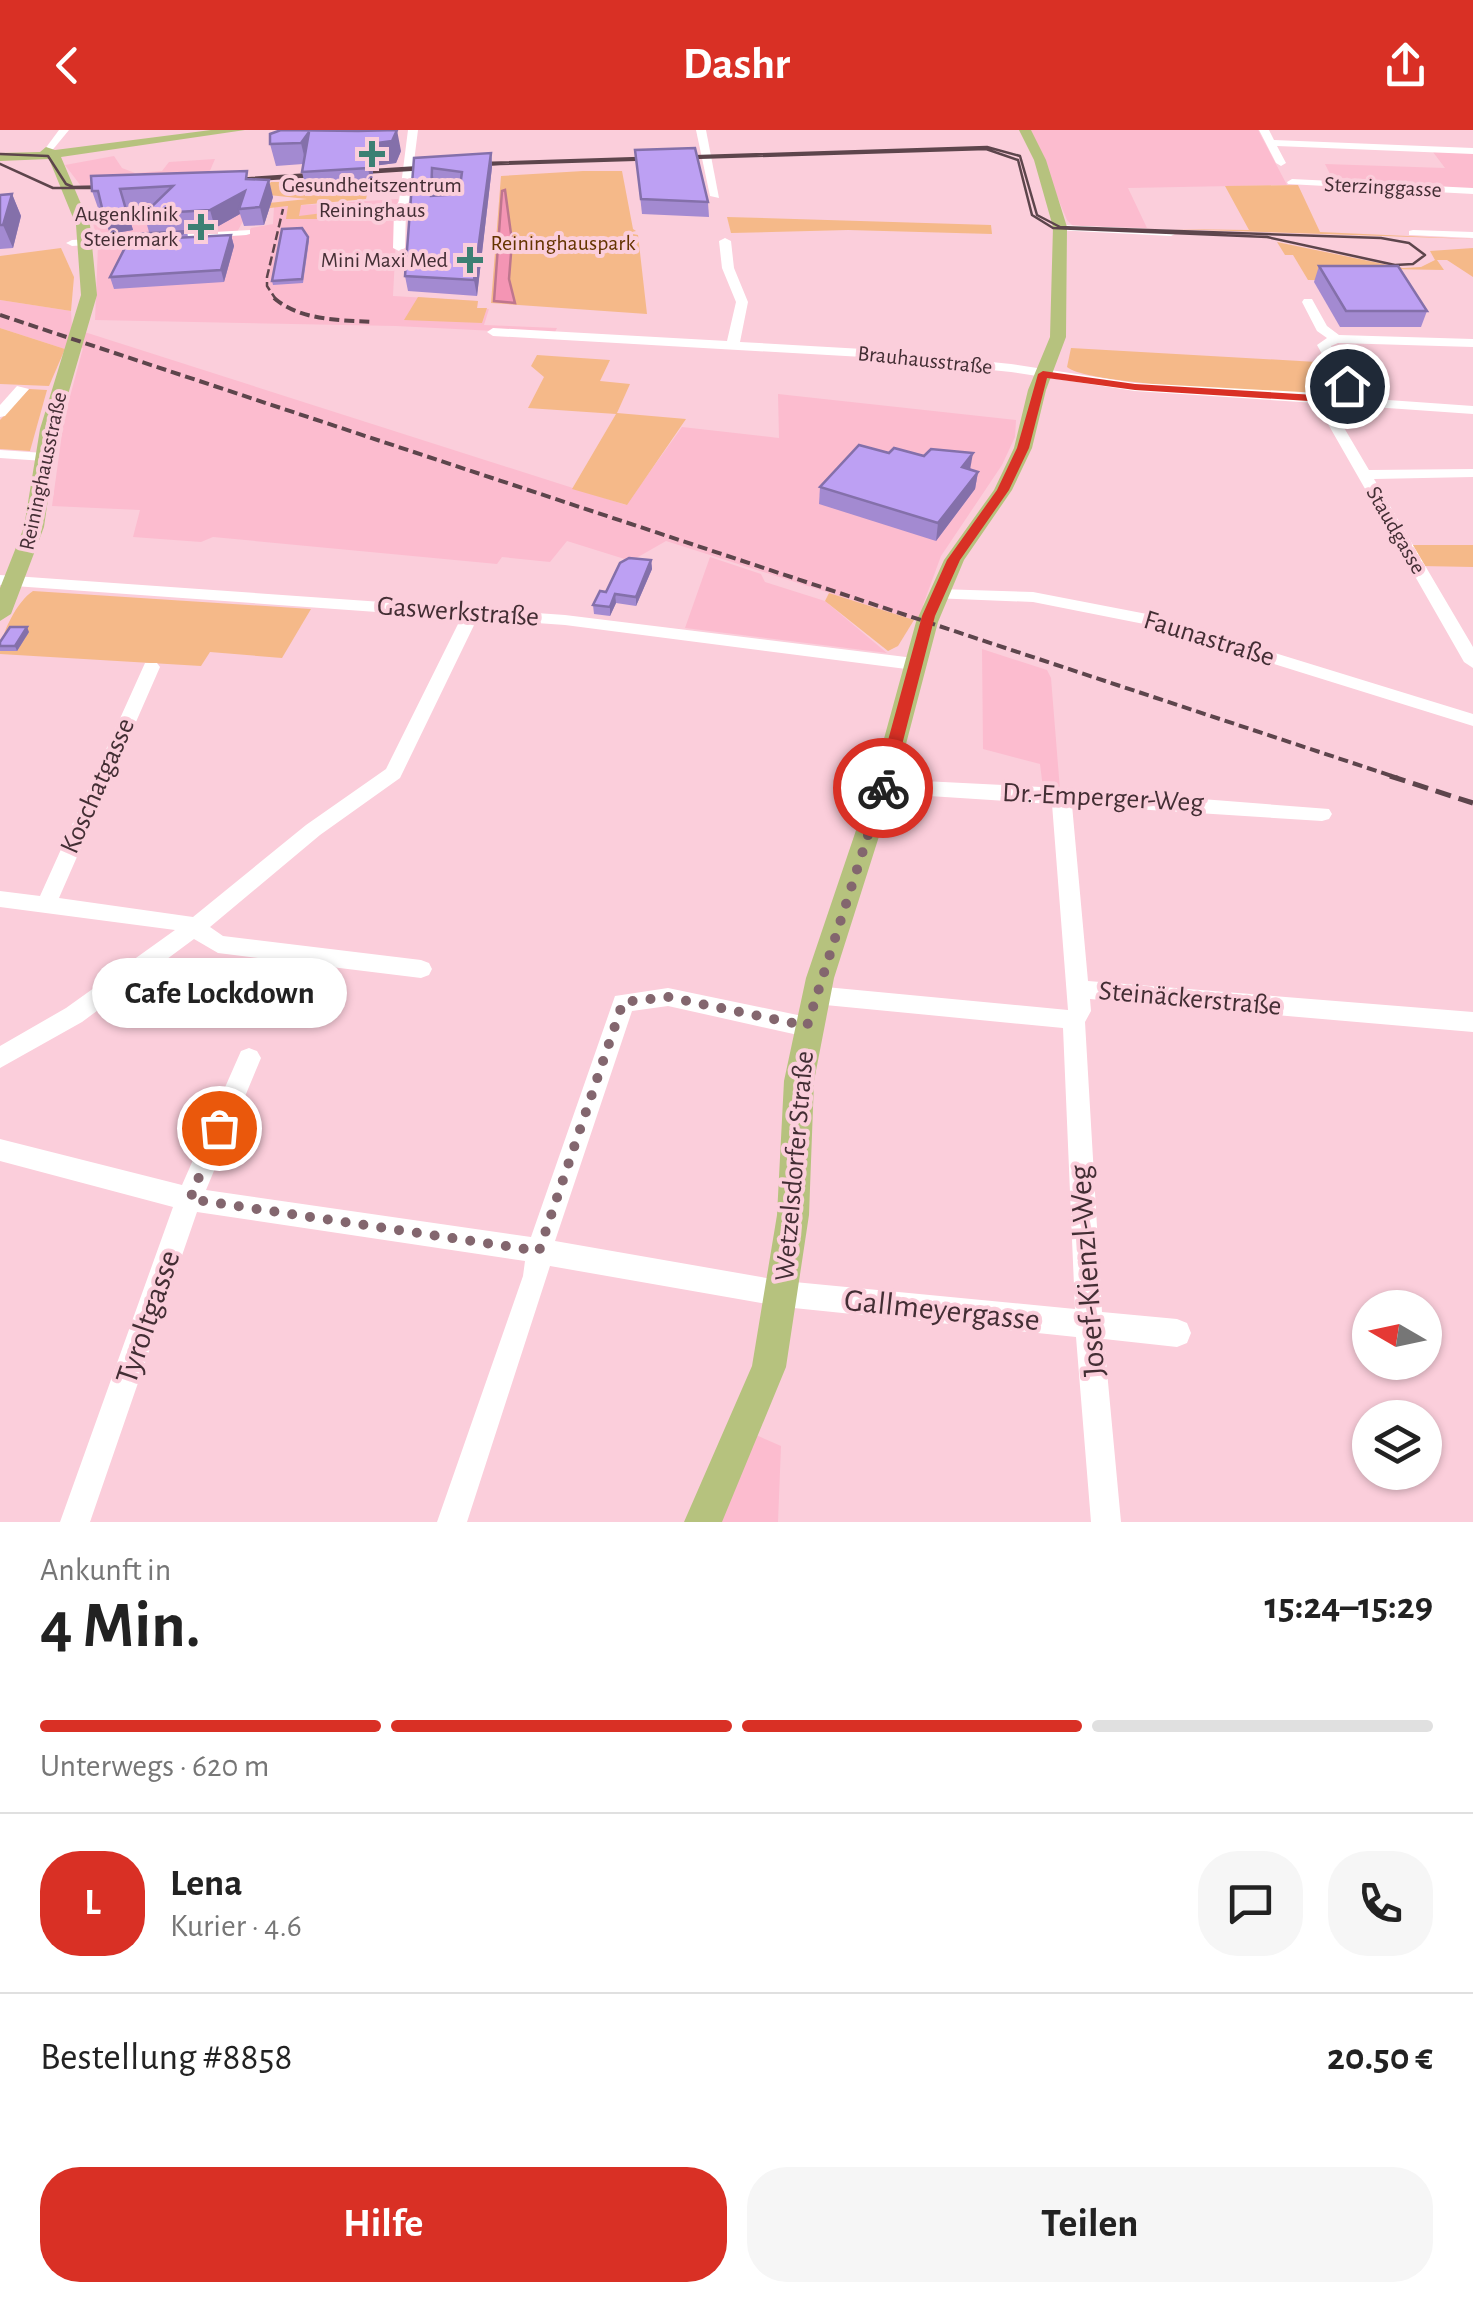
<!DOCTYPE html>
<html lang="de">
<head>
<meta charset="utf-8">
<style>
  body { margin:0; font-family:"Alegreya Sans",sans-serif; background:#f6f6f6; color:#222; height:100vh; display:flex; flex-direction:column; font-size:38px; white-space:nowrap }
  * { box-sizing:border-box; margin:0 }
  p { font-size:32px; color:#767676 }
  .icon { flex:none; width:55px; height:55px; fill:none; stroke:currentColor; stroke-width:2; stroke-linecap:round; stroke-linejoin:round }
  .map { position:relative; height:1392px; overflow:hidden }
  .details { display:flex; flex-direction:column; background:#fff; flex:1 }
  .details>* { flex:none }
  .needle { width:65px; rotate:279deg }
  .tools { position:absolute; left:1352px; top:1160px; display:grid; gap:20px }
  .tools a { display:grid; place-items:center; width:90px; height:90px; border-radius:50%; background:#fff; box-shadow:0 2px 8px #0004; font-size:50px }
  .pin { position:absolute; display:grid; place-items:center; width:85px; height:85px; color:#fff; margin:-42px; border:5px solid #fff; border-radius:50%; box-shadow:0 2px 10px #0007 }
  .courier { position:absolute; display:grid; place-items:center; width:100px; height:100px; margin:-50px; border:8px solid #d93025; border-radius:50%; background:#fff; color:#222; box-shadow:0 2px 12px #0007 }
  .bubble { position:absolute; height:70px; border-radius:35px; background:#fff; box-shadow:0 2px 8px #0004; font-size:32px; font-weight:700; line-height:70px; text-align:center }
  .summary em { font-style:normal; font-weight:700 }
  .summary div { display:flex; flex-direction:column-reverse }
  .summary { display:flex; align-items:center; justify-content:space-between; height:170px; padding:0 40px }
  h1 { font-size:65px; font-weight:700; line-height:75px }
  .bar { display:grid; grid-template-columns:repeat(4,1fr); gap:15px 10px; align-content:center; height:120px; padding:0 40px }
  .bar i { height:12px; border-radius:8px; background:#e0e0e0 }
  .bar .current { background:#d93025 }
  .bar p { grid-column:span 4 }
  .line { display:flex; align-items:center; gap:25px; padding:0 40px; border-top:2px solid #e0e0e0 }
  .line div { flex:1 }
  .round { display:grid; place-items:center; flex:none; width:105px; height:105px; border-radius:40px; background:#f6f6f6 }
  .button { display:flex; gap:20px; margin-top:auto; padding:20px 40px }
  .button a { flex:1; height:115px; border-radius:40px; background:#d93025; color:#fff; font-size:40px; font-weight:700; line-height:115px; text-align:center }
  .button a+a { background:#f6f6f6; color:#222 }
  header { display:flex; justify-content:space-between; align-items:center; height:130px; padding:0 40px; background:#d93025; color:#fff; font-size:45px; font-weight:700 }
  .map>svg:first-child { display:block }
  .built { fill:#fcbccf }
  .green { fill:#f5b989 }
  .water { fill:#f495b4; stroke:#bf768e; stroke-width:2.5 }
  .lines { fill:none; stroke-linecap:round; stroke-linejoin:round }
  .minor { fill:#fff; fill-rule:evenodd }
  .major { fill:#b6c27e; fill-rule:evenodd }
  .tram { stroke:#5d454c; stroke-width:2.5 }
  .rail-far2 { stroke:#5d454c; stroke-width:2.5; stroke-dasharray:9 4; stroke-linecap:butt }
  .rail-far1 { stroke:#5d454c; stroke-width:4; stroke-dasharray:10 5; stroke-linecap:butt }
  .rail { stroke:#5d454c; stroke-width:5; stroke-dasharray:16 8; stroke-linecap:butt }
  .wall { fill:#a38ad1; fill-rule:evenodd }
  .shaded-wall { fill:#8470aa }
  .building { fill:#bda0f3; stroke:#8470aa; stroke-width:2.5; fill-rule:evenodd }
  .route { fill:#d93025 }
  .done { stroke:#83666e; stroke-width:10; stroke-dasharray:0 18 }
  .poi-dot { fill:#3c8073; stroke:#fbcedb; stroke-width:4 }
  .labels { text-anchor:middle; dominant-baseline:central; stroke-width:8; stroke-linejoin:round; paint-order:stroke }
  .far-poi-label { font-size:22px; fill:#432e34; stroke:#fbcedb; text-anchor:end }
  .far-street-label { font-size:22px; fill:#432e34; stroke:#fbcedb }
  .far-park-label { font-size:22px; fill:#643400; stroke:#fbcedb }
  .street-label { font-size:28px; fill:#432e34; stroke:#fbcedb }
  .near-street-label { font-size:32px; fill:#432e34; stroke:#fbcedb }
</style>
</head>
<body>
<header><svg class="icon" aria-label="back" viewBox="0 0 24 24"><path d="M15 5l-7 7 7 7"/></svg>Dashr<svg class="icon" aria-label="share" viewBox="0 0 24 24"><path d="M12 15V3M7 8l5-5 5 5M5 13v7h14v-7"/></svg></header>
<div class="map">
<svg width="1473" height="1392" viewBox="0 0 1473 1392">
  <rect width="100%" height="100%" fill="#fbcedb"/>
  <g class="built">
    <path d="M1029 0H1258L1287 55 1128 58 1147 98 1073 96 1067 90Z"/>
    <path d="M1430 18 1473 19V61L1336 56 1325 34 1445 38Z"/>
    <path d="M114 26 122 38 135 43 162 41 169 32 215 29 206 50 81 56 65 35Z"/>
    <path d="M398 69 393 166 478 171 477 178 489 179 484 195 557 198 554 204 396 196 95 190 98 115 247 105 251 98 273 94 274 77Z"/>
    <path d="M168 78 250 79 237 102 97 108 90 83Z"/>
    <path d="M0 170 71 181 72 198 626 375 682 297 779 308 778 264 1016 290 1015 307 1002 335 941 426 923 475 930 495 666 411 631 431 567 411 550 432 502 427 497 434 213 407 201 412 133 407 140 380 52 376 64 289 83 218 65 219 0 198Z"/>
    <path d="M710 427 761 444 765 452 825 471 887 523 685 498Z"/>
    <path d="M982 519 1047 540 1051 548 1060 660 1043 658 1040 634 983 619Z"/>
    <path d="M756 1305 781 1316 778 1392H714Z"/>
  </g>
  <g class="green">
    <path d="M583 41H622L633 99 636 101 628 103 638 105 647 184 491 173 501 46Z"/>
    <path d="M271 52H304L305 66 368 61 366 69 301 75 299 86 323 83 325 74H336L335 79H329L327 88 333 89H286L288 76 251 80 259 74 307 69 259 64Z"/>
    <path d="M1298 55 1320 102 1473 109 1174 99 1249 100 1225 56Z"/>
    <path d="M727 87 991 95 992 104 848 100 731 103Z"/>
    <path d="M1277 112 1403 138 1421 137 1435 130 1430 121 1473 118V147L1447 130H1437L1444 140 1386 139 1393 151 1308 150 1293 125H1285Z"/>
    <path d="M61 118 74 147 71 181 0 170V126Z"/>
    <path d="M418 167 478 171 477 178H487L482 193 404 190Z"/>
    <path d="M0 198 65 219 49 256 0 254Z"/>
    <path d="M1071 218 1334 233 1343 262 1334 265C1292 263 1088 256 1067 237Z"/>
    <path d="M537 225 610 230 600 251 630 254 617 283 686 289 627 375 572 359 616 284 528 278 544 247 531 236Z"/>
    <path d="M29 259 47 260 30 321 0 319V290Z"/>
    <path d="M1409 415H1473V437L1421 436Z"/>
    <path d="M33 461 311 479 282 528 210 522 201 536 0 524C0 505 17 471 33 461Z"/>
    <path d="M829 463 914 490 898 516 888 521 825 471Z"/>
  </g>
  <path class="water" d="M505 60 512 111 509 149 515 173 494 171 502 61Z"/>
  <g class="lines">
    <g class="minor">
      <path d="M59 0H69L50 23H42Z"/>
      <path d="M408 0H418L409 71 406 80 405 118 399 121 393 118 394 80 399 71Z"/>
      <path d="M696 0H706L719 68 710 66Z"/>
      <path d="M1259 0H1269L1274 10 1473 18V24L1277 16 1286 33 1281 36 1276 33Z"/>
      <path d="M1292 49 1473 58V64L1288 54 1287 52Z"/>
      <path d="M1060 95 1171 100 1177 103 1171 106 1056 100V96Z"/>
      <path d="M250 100V104L246 105 72 116 66 113 72 110Z"/>
      <path d="M1413 100 1473 102V108L1409 105V101Z"/>
      <path d="M725 108 731 111 734 138 748 172 740 212 863 219 1011 234 1135 253 1319 263 1346 267 1317 215 1327 208 1317 201 1302 172 1304 169H1312L1327 196 1339 205 1473 209V217L1338 213 1331 216 1360 268 1473 276V284L1330 274 1369 340 1473 339V347L1374 349 1473 517V538L1464 532 1316 273 1135 261 1011 242 863 227 493 206 487 202 493 198 727 211 736 172 722 138 719 111Z"/>
      <path d="M17 256 29 259 5 286 0 287V275Z"/>
      <path d="M0 320 44 323 51 327 44 331 0 328Z"/>
      <path d="M0 445 565 485 914 528 923 534 914 540 565 495 477 489 400 648 320 705 210 797 223 806 421 830 429 833 432 839 429 845 421 848 218 823 194 809 82 892 0 938V916L66 878 175 800 0 777V761L40 766 145 533H157L160 537 59 768 193 787 306 695 386 639 461 488 0 455Z"/>
      <path d="M938 459 1033 462 1152 485 1473 584V596L1149 495 1033 472 932 468V460Z"/>
      <path d="M883 649 1061 658 1329 679 1332 684 1329 689 1322 691 1072 675 1088 851 1473 882V902L1090 869 1091 881 1085 892 1102 1182 1177 1189 1187 1193 1191 1203 1187 1213 1177 1217 1104 1209 1121 1392H1091L1076 1207 784 1177 550 1136 467 1392H437L523 1146 525 1131 197 1082 90 1392H60L173 1077 0 1031V1009L182 1055 241 921 249 918 257 921 261 928 206 1060 531 1107 615 866 668 858 807 887 815 890 818 897 815 904 807 907 668 876 632 881 555 1111 784 1151 1075 1179 1063 898 815 874 807 872 804 865 807 858 815 856 1068 880 1052 674 883 663 873 656Z"/>
    </g>
    <g class="major">
      <path d="M211 0H245L61 27 90 95 97 165 58 299 44 397 11 484 0 491V458L24 397 40 299 81 165 76 95 49 29 0 31V23L40 22 46 17 55 20Z"/>
      <path d="M1019 0H1031L1046 30 1067 97 1066 207 1046 260 1032 318 1012 360 964 430 938 492 895 656 834 848 814 951 809 1085 786 1237 722 1392H684L752 1236 777 1085 784 951 806 848 871 656 916 492 944 430 994 360 1014 318 1028 260 1050 207 1053 97 1034 30Z"/>
    </g>
    <g class="tram">
      <path d="M0 24 48 26 66 54 73 57 121 56"/>
      <path d="M0 34 53 58H119"/>
      <path d="M221 50 483 33 987 17 1020 26 1037 85 1060 97 1381 108 1409 113 1425 125 1413 134 1395 135 1267 107 1053 98 1032 85 1018 30 986 19 500 34 239 51"/>
    </g>
    <path class="rail-far2" d="M277 171 267 156V147L283 79"/>
    <g class="rail-far1">
      <path d="M274 168C301 191 340 190 374 192"/>
      <path d="M0 185 1398 648"/>
    </g>
    <path class="rail" d="M1390 646 1473 673"/>
  </g>
  <g class="wall">
    <path d="M363 1 401 21 396 33 373 36 372 60 307 64 302 42 303 34 276 36 270 14Z"/>
    <path d="M635 20 708 72 709 87 642 84Z"/>
    <path d="M491 23 492 37 477 166 408 161 405 146 414 28ZM434 53 460 57 459 64 434 65Z"/>
    <path d="M250 49 273 67 264 95 244 96 240 84 215 98 149 102 144 84 153 75 126 77 133 100 110 104 102 78H98L92 61Z"/>
    <path d="M12 64 21 86 13 118 0 119V65Z"/>
    <path d="M187 101 188 107 231 105 234 116 224 152 114 159 110 147Z"/>
    <path d="M308 107 309 111 303 153 273 155 272 151Z"/>
    <path d="M1319 136 1427 181 1421 197H1340L1314 152Z"/>
    <path d="M889 323 978 342 975 359 936 411 819 374 820 357Z"/>
    <path d="M651 430 652 439 636 476 616 473 610 486 594 484 593 475 606 462Z"/>
    <path d="M29 502 17 521H0V512Z"/>
  </g>
  <g class="shaded-wall">
    <path d="M397 0 401 21 396 33 373 36 372 60 368 38 369 14Z"/>
    <path d="M309 2 306 34 301 13Z"/>
    <path d="M491 23 492 37 477 166 474 150Z"/>
    <path d="M432 38 434 53 433 81 431 66Z"/>
    <path d="M269 50 273 67 264 95 260 77Z"/>
    <path d="M120 59 133 100 110 104 104 86Z"/>
    <path d="M245 61 239 79 240 84 215 98 210 80Z"/>
    <path d="M12 64 21 86 13 118 3 95Z"/>
    <path d="M231 105 234 116 224 152 221 140Z"/>
    <path d="M973 323 970 340 962 337Z"/>
    <path d="M978 342 975 359 936 411 938 393Z"/>
    <path d="M651 430 652 439 636 476V467Z"/>
    <path d="M615 464 616 473 610 486V477Z"/>
    <path d="M27 497 29 502 17 521 15 516Z"/>
  </g>
  <g class="building">
    <path d="M281 0 358 1 397 0 392 11 369 14 368 38 302 42 309 2 301 13 270 14V4Z"/>
    <path d="M695 18 708 72 641 69 635 20Z"/>
    <path d="M491 23 474 150 405 146 414 28ZM432 38 462 42 459 64 431 66Z"/>
    <path d="M247 41 246 49 269 50 260 77 239 79 245 61 210 80 144 84 173 56 120 59 127 83 104 86 98 61H92L91 46Z"/>
    <path d="M12 64 3 95H0V65Z"/>
    <path d="M302 98 308 107 302 149 272 151 282 99Z"/>
    <path d="M187 101 174 108 231 105 221 140 110 147 132 104Z"/>
    <path d="M1319 136H1398L1427 181H1346Z"/>
    <path d="M859 315 889 323 894 318 924 326 931 319 973 323 962 337 978 342 938 393 820 357Z"/>
    <path d="M629 428 651 430 636 467 615 464 610 477 593 475 600 461 606 462 620 433Z"/>
    <path d="M10 497H27L15 516H0V512Z"/>
  </g>
  <path class="route" d="M1043 241 1135 254 1348 267 1341 256 1347 252 1361 271 1355 274 1135 260 1047 248 1029 318 1009 360 960 430 935 486 891 658 888 662H877L875 658 922 486 947 430 997 360 1017 318 1038 244Z"/>
  <g class="lines">
    <path class="done" d="M219 998 190 1069 539 1121 623 872 668 867 807 896 883 658"/>
  </g>
  <g class="poi-dot">
    <path d="M367 9h10v10h10v10h-10v10h-10v-10h-10v-10h10z"/>
    <path d="M196 82h10v10h10v10h-10v10h-10v-10h-10v-10h10z"/>
    <path d="M465 115h10v10h10v10h-10v10h-10v-10h-10v-10h10z"/>
  </g>
  <g class="labels">
    <g class="far-poi-label">
      <text x="372" y="55" text-anchor="middle">Gesundheitszentrum<tspan x="372" dy="25">Reininghaus</tspan></text>
      <text x="178" y="84">Augenklinik<tspan x="178" dy="25">Steiermark</tspan></text>
      <text x="448" y="130">Mini Maxi Med</text>
    </g>
    <g class="far-street-label">
      <text transform="translate(1383 57) rotate(3)">Sterzinggasse</text>
      <text transform="translate(925 230) rotate(6)">Brauhausstraße</text>
      <text transform="translate(43 341) rotate(-78)">Reininghausstraße</text>
      <text transform="translate(1396 400) rotate(60)">Staudgasse</text>
    </g>
    <g class="far-park-label">
      <text x="563" y="113">Reininghauspark</text>
    </g>
    <g class="street-label">
      <text transform="translate(458 482) rotate(4)">Gaswerkstraße</text>
      <text transform="translate(1209 509) rotate(17)">Faunastraße</text>
      <text transform="translate(98 656) rotate(-66)">Koschatgasse</text>
      <text transform="translate(1103 668) rotate(3)">Dr.-Emperger-Weg</text>
      <text transform="translate(1190 869) rotate(5)">Steinäckerstraße</text>
      <text transform="translate(795 1036) rotate(-85)">Wetzelsdorfer Straße</text>
    </g>
    <g class="near-street-label">
      <text transform="translate(1087 1141) rotate(-94)">Josef-Kienzl-Weg</text>
      <text transform="translate(942 1180) rotate(6)">Gallmeyergasse</text>
      <text transform="translate(148 1187) rotate(-71)">Tyroltgasse</text>
    </g>
  </g>
</svg>
<div class="tools">
<a><svg class="needle" viewBox="-14 -14 28 28"><path d="M0-13l5 13h-10z" fill="#e53935"/><path d="M0 13l5-13h-10z" fill="#767676"/></svg></a>
<a><svg class="icon" aria-label="layers" viewBox="0 0 24 24"><path d="M12 4l9 5-9 5-9-5zM3 14l9 5 9-5"/></svg></a>
</div>
<div class="pin" style="left:219px;top:998px;background:#ea580c"><svg class="icon" aria-label="bag" viewBox="0 0 24 24"><path d="M5 8h14l-1 12H6zM9 8a3 3 0 0 1 6 0"/></svg></div>
<div class="pin" style="left:1347px;top:256px;background:#1f2937"><svg class="icon" aria-label="home" viewBox="0 0 24 24"><path d="M3 11l9-7 9 7M6 9v11h12V9"/></svg></div>
<div class="courier" style="left:883px;top:658px"><svg class="icon" aria-label="bike" viewBox="0 0 24 24"><circle cx="6" cy="16" r="4"/><circle cx="18" cy="16" r="4"/><path d="M6 16l4-8h5l3 8M10 8l3 8H6M13 5h3"/></svg></div>
<div class="bubble" style="left:92px;top:828px;width:255px">Cafe Lockdown</div>
</div>
<section class="details">
<div class="summary"><div><h1>4 Min.</h1><p>Ankunft in</p></div><em>15:24–15:29</em></div>
<div class="bar"><i class="current"></i><i class="current"></i><i class="current"></i><i></i><p>Unterwegs · 620 m</p></div>
<div class="line" style="height:180px"><b class="round" style="background:#d93025;color:#fff">L</b><div><b>Lena</b><p>Kurier · 4.6</p></div><a class="round"><svg class="icon" aria-label="chat" viewBox="0 0 24 24"><path d="M4 5h16v11H9l-5 4z"/></svg></a><a class="round"><svg class="icon" aria-label="phone" viewBox="0 0 24 24"><path d="M5 4h4l2 5-3 2q2 4 5 5l2-3 5 2v4C11 20 4 13 5 4z"/></svg></a></div>
<div class="line" style="height:130px"><div>Bestellung #8858</div><b>20.50 €</b></div>
<div class="button"><a>Hilfe</a><a>Teilen</a></div>
</section>
</body>
</html>
